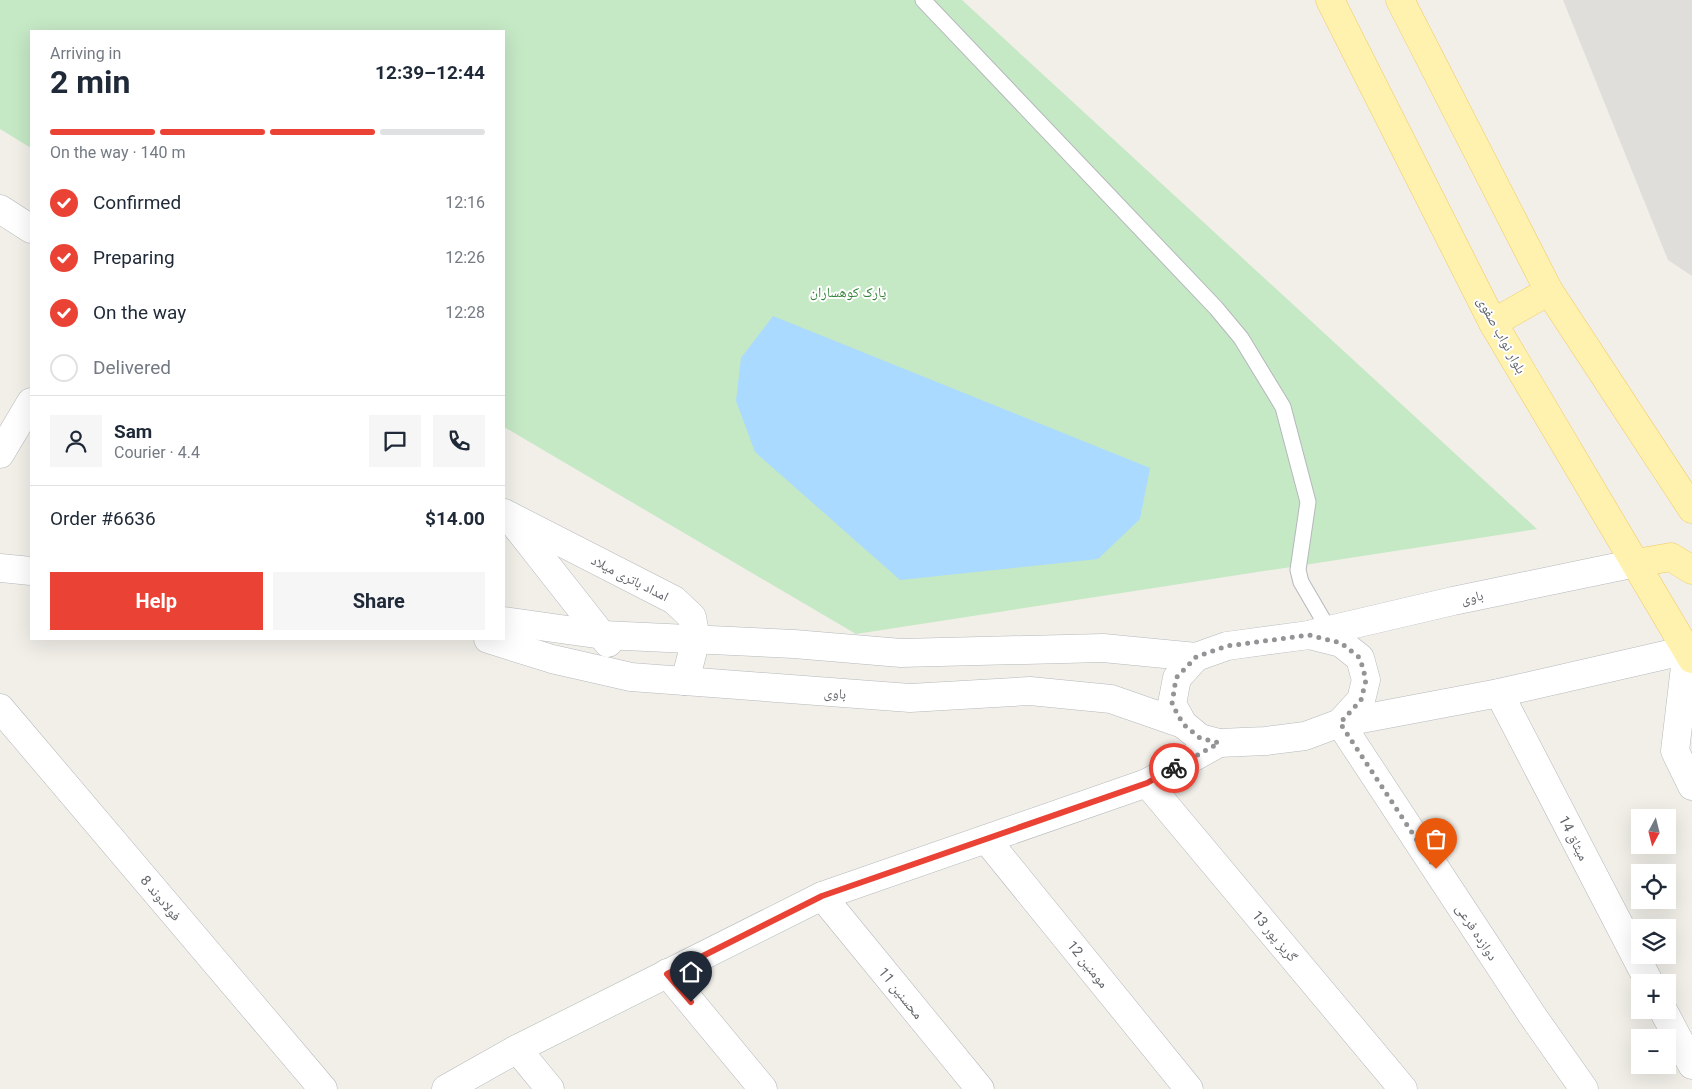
<!DOCTYPE html>
<html lang="en">
<head>
<meta charset="utf-8">
<style>
  body { margin:0; font-family:Roboto,"Noto Naskh Arabic",sans-serif; background:#f6f6f7; color:#1f2937; height:100vh; display:flex; flex-direction:column; font-size:19px; white-space:nowrap }
  * { box-sizing:border-box; margin:0 }
  p { font-size:16px; color:#747a83 }
  .icon { flex:none; width:28px; height:28px; fill:none; stroke:currentColor; stroke-width:2; stroke-linecap:round; stroke-linejoin:round }
  .map { position:relative; flex:1; overflow:hidden }
  .panel { position:absolute; left:30px; top:30px; width:475px; height:610px; display:flex; flex-direction:column; background:#fff; border-radius:0px; box-shadow:0 5px 20px #0002 }
  .panel>* { flex:none }
  .needle { width:32px; rotate:187deg }
  .controls { position:absolute; left:1631px; top:809px; display:grid; gap:10px }
  .controls a { display:grid; place-items:center; width:45px; height:45px; border-radius:0px; background:#fff; box-shadow:0 5px 20px #0002; font-size:25px }
  .pin { position:absolute; display:grid; place-items:center; width:42px; height:42px; color:#fff; margin:-51px -21px; border-radius:50% 50% 50% 0; rotate:-45deg; box-shadow:0 0 5px #0007 }
  .pin .icon { rotate:45deg }
  .courier { position:absolute; display:grid; place-items:center; width:50px; height:50px; margin:-25px; border:4px solid #ea4335; border-radius:50%; background:#fff; color:#222; box-shadow:0 1px 6px #0007 }
  .summary em { font-style:normal; font-weight:700 }
  .summary div { display:flex; flex-direction:column-reverse }
  .summary { display:flex; align-items:center; justify-content:space-between; height:85px; padding:0 20px }
  h1 { font-size:32px; font-weight:700; line-height:38px }
  .bar { display:grid; grid-template-columns:repeat(4,1fr); gap:8px 5px; align-content:center; height:60px; padding:0 20px }
  .bar i { height:6px; border-radius:4px; background:#e0e1e3 }
  .bar .active { background:#ea4335 }
  .bar p { grid-column:span 4 }
  .line { display:flex; align-items:center; gap:12px; padding:0 20px; border-top:1px solid #e0e1e3 }
  .line div { flex:1 }
  .round { display:grid; place-items:center; flex:none; width:52px; height:52px; border-radius:0px; background:#f6f6f7 }
  ol { padding:0 20px; list-style:none }
  li { display:flex; align-items:center; gap:15px; height:55px }
  li p { margin-inline-start:auto }
  li .icon { padding:5px; border-radius:50%; background:#ea4335; color:#fff; stroke-width:4 }
  li:last-child { color:#747a83 }
  li i { width:28px; height:28px; border:2px solid #e0e1e3; border-radius:50% }
  .cta { display:flex; gap:10px; margin-top:auto; padding:10px 20px }
  .cta a { flex:1; height:58px; border-radius:0px; background:#ea4335; color:#fff; font-size:20px; font-weight:700; line-height:58px; text-align:center }
  .cta a+a { background:#f6f6f7; color:#1f2937 }
  .map>svg:first-child { display:block }
  .industrial { fill:#e0deda }
  .green { fill:#c5e8c5 }
  .water { fill:#aadaff }
  .lines { fill:none; stroke-linecap:round; stroke-linejoin:round }
  .service-casing { stroke:#b5b8bc; stroke-width:17 }
  .minor-casing { stroke:#b5b8bc; stroke-width:29 }
  .tertiary-casing { stroke:#b5b8bc; stroke-width:29 }
  .primary-casing { stroke:#f2c960; stroke-width:29 }
  .service { stroke:#fff; stroke-width:15 }
  .minor { stroke:#fff; stroke-width:28 }
  .tertiary { stroke:#fff; stroke-width:28 }
  .primary { stroke:#fff2af; stroke-width:28 }
  .done { stroke:#929495; stroke-width:5; stroke-dasharray:0 9 }
  .route { stroke:#ea4335; stroke-width:6 }
  .labels { text-anchor:middle; dominant-baseline:central; stroke-width:4; stroke-linejoin:round; paint-order:stroke }
  .park-label { font-size:14px; fill:#348238; stroke:#fff }
  .street-label { font-size:14px; fill:#5f6368; stroke:#fff }
</style>
</head>
<body>
<div class="map">
<svg width="1692" height="1089" viewBox="0 0 1692 1089">
  <rect width="100%" height="100%" fill="#f1efe8"/>
  <path class="industrial" d="M1563 0H1692V276L1668 260Z"/>
  <path class="green" d="M0 0H962L1537 529 856 634 504 427V31H31V148L0 129Z"/>
  <path class="water" d="M773 316 1150 468 1140 519 1098 559 900 580 755 452 736 401 741 358Z"/>
  <g class="lines">
    <defs>
      <path id="service" d="M923 0 1216 308 1241 338 1283 407 1308 502 1298 570 1301 582 1329 630"/>
      <g id="minor">
        <path d="M0 454 31 402"/>
        <path d="M1687 650 1675 751 1692 786"/>
        <path d="M1499 693 1649 982"/>
        <path d="M0 708 323 1089"/>
        <path d="M1340 723 1532 1015 1584 1089"/>
        <path d="M1147 783 1403 1089"/>
        <path d="M986 839 1189 1089"/>
        <path d="M822 896 980 1089"/>
        <path d="M667 973 763 1089"/>
        <path d="M1663 1010 1692 1065"/>
        <path d="M517 1049 550 1089"/>
        <path d="M446 1089 517 1049 822 896 1147 783 1219 743"/>
      </g>
      <g id="tertiary">
        <path d="M0 209 31 229"/>
        <path d="M504 513 674 600 692 617 696 639 685 681"/>
        <path d="M512 521 608 643"/>
        <path d="M0 568 31 571"/>
        <path d="M504 621 603 635 794 644 901 653 1103 648 1196 657"/>
        <path d="M1312 634 1453 601 1636 563"/>
        <path d="M1309 635 1341 643 1360 658 1366 680 1361 700 1340 723 1305 736 1266 741 1219 743 1200 738 1183 724 1172 704 1177 678 1196 657 1227 646Z"/>
        <path d="M488 639 552 659 631 677 910 698 1030 691 1111 699 1183 724"/>
        <path d="M1340 723 1499 693 1687 650"/>
      </g>
      <g id="primary">
        <path d="M1330 0 1493 323 1692 659"/>
        <path d="M1400 0 1549 291 1692 509"/>
        <path d="M1493 323 1549 291"/>
        <path d="M1636 563 1671 557 1692 570"/>
      </g>
    </defs>
    <use href="#service" class="service-casing"/>
    <use href="#minor" class="minor-casing"/>
    <use href="#tertiary" class="tertiary-casing"/>
    <use href="#primary" class="primary-casing"/>
    <use href="#service" class="service"/>
    <use href="#minor" class="minor"/>
    <use href="#tertiary" class="tertiary"/>
    <use href="#primary" class="primary"/>
  </g>
  <g class="lines">
    <path class="done" d="M1174 768 1219 743 1200 738 1183 724 1172 704 1176 678 1196 657 1227 646 1309 635 1341 643 1360 658 1366 680 1361 700 1340 723 1436 869"/>
    <path class="route" d="M691 1002 667 974 822 896 1147 783 1174 768"/>
  </g>
  <g class="labels">
    <g class="park-label">
      <text x="848" y="292">پارک کوهساران</text>
    </g>
    <g class="street-label">
      <text transform="translate(1502 335) rotate(61)">بلوار نواب صفوی</text>
      <text transform="translate(630 578) rotate(27)">امداد باتری میلاد</text>
      <text transform="translate(1472 597) rotate(-12)">باوی</text>
      <text transform="translate(835 693) rotate(4)">باوی</text>
      <text transform="translate(1574 838) rotate(63)">میثاق 14</text>
      <text transform="translate(161 898) rotate(50)">فولادوند 8</text>
      <text transform="translate(1477 932) rotate(57)">دوازده فرعی</text>
      <text transform="translate(1275 936) rotate(50)">گریز پور 13</text>
      <text transform="translate(1088 964) rotate(51)">مومنین 12</text>
      <text transform="translate(901 993) rotate(51)">محسنین 11</text>
    </g>
  </g>
</svg>
<div class="controls">
<a><svg class="needle" viewBox="-14 -14 28 28"><path d="M0-13l5 13h-10z" fill="#e53935"/><path d="M0 13l5-13h-10z" fill="#747a83"/></svg></a>
<a><svg class="icon" aria-label="locate" viewBox="0 0 24 24"><circle cx="12" cy="12" r="6"/><path d="M12 2v4M12 18v4M2 12h4M18 12h4"/></svg></a>
<a><svg class="icon" aria-label="layers" viewBox="0 0 24 24"><path d="M12 4l9 5-9 5-9-5zM3 14l9 5 9-5"/></svg></a>
<a>+</a>
<a>−</a>
</div>
<div class="pin" style="left:1436px;top:869px;background:#ea580c"><svg class="icon" aria-label="bag" viewBox="0 0 24 24"><path d="M5 8h14l-1 12H6zM9 8a3 3 0 0 1 6 0"/></svg></div>
<div class="pin" style="left:691px;top:1002px;background:#1f2937"><svg class="icon" aria-label="home" viewBox="0 0 24 24"><path d="M3 11l9-7 9 7M6 9v11h12V9"/></svg></div>
<div class="courier" style="left:1174px;top:768px"><svg class="icon" aria-label="bike" viewBox="0 0 24 24"><circle cx="6" cy="16" r="4"/><circle cx="18" cy="16" r="4"/><path d="M6 16l4-8h5l3 8M10 8l3 8H6M13 5h3"/></svg></div>
<section class="panel">
<div class="summary"><div><h1>2 min</h1><p>Arriving in</p></div><em>12:39–12:44</em></div>
<div class="bar"><i class="active"></i><i class="active"></i><i class="active"></i><i></i><p>On the way · 140 m</p></div>
<ol>
<li><svg class="icon" aria-label="check" viewBox="0 0 24 24"><path d="M5 12l5 5 9-10"/></svg>Confirmed<p>12:16</p></li>
<li><svg class="icon" aria-label="check" viewBox="0 0 24 24"><path d="M5 12l5 5 9-10"/></svg>Preparing<p>12:26</p></li>
<li><svg class="icon" aria-label="check" viewBox="0 0 24 24"><path d="M5 12l5 5 9-10"/></svg>On the way<p>12:28</p></li>
<li><i></i>Delivered</li>
</ol>
<div class="line" style="height:90px"><a class="round"><svg class="icon" aria-label="person" viewBox="0 0 24 24"><circle cx="12" cy="8" r="4"/><path d="M4 21q1-7 8-7t8 7"/></svg></a><div><b>Sam</b><p>Courier · 4.4</p></div><a class="round"><svg class="icon" aria-label="chat" viewBox="0 0 24 24"><path d="M4 5h16v11H9l-5 4z"/></svg></a><a class="round"><svg class="icon" aria-label="phone" viewBox="0 0 24 24"><path d="M5 4h4l2 5-3 2q2 4 5 5l2-3 5 2v4C11 20 4 13 5 4z"/></svg></a></div>
<div class="line" style="height:65px"><div>Order #6636</div><b>$14.00</b></div>
<div class="cta"><a>Help</a><a>Share</a></div>
</section>
</div>
</body>
</html>
